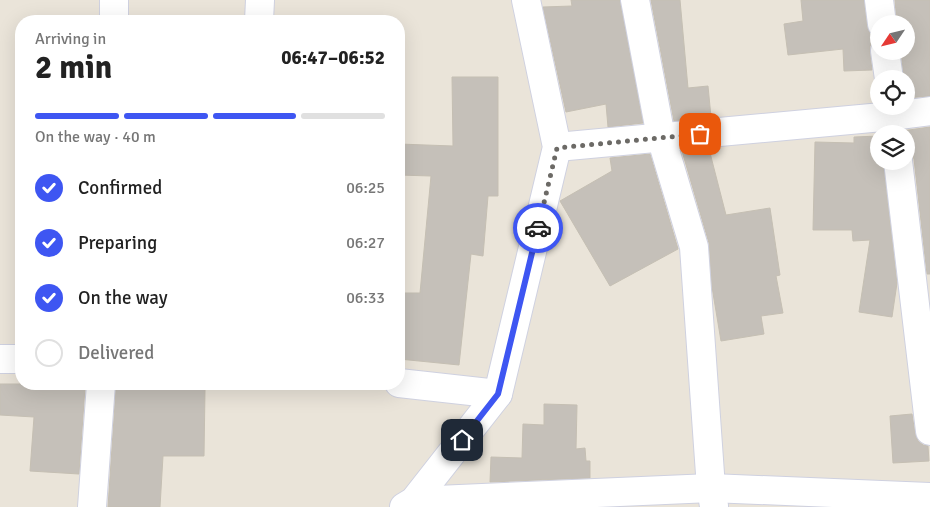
<!DOCTYPE html>
<html lang="en">
<head>
<meta charset="utf-8">
<style>
  body { margin:0; font-family:Signika,sans-serif; background:#f2f2f2; color:#222; height:100vh; display:flex; flex-direction:column; font-size:19px; white-space:nowrap }
  * { box-sizing:border-box; margin:0 }
  p { font-size:16px; color:#767676 }
  .icon { flex:none; width:28px; height:28px; fill:none; stroke:currentColor; stroke-width:2; stroke-linecap:round; stroke-linejoin:round }
  .map { position:relative; flex:1; overflow:hidden }
  .drawer { position:absolute; left:15px; top:15px; width:390px; height:375px; display:flex; flex-direction:column; background:#fff; border-radius:20px; box-shadow:0 5px 20px #0002 }
  .drawer>* { flex:none }
  .needle { width:32px; rotate:235deg }
  .fabs { position:absolute; left:870px; top:15px; display:grid; gap:10px }
  .fabs a { display:grid; place-items:center; width:45px; height:45px; border-radius:50%; background:#fff; box-shadow:0 5px 20px #0002; font-size:25px }
  .pin { position:absolute; display:grid; place-items:center; width:42px; height:42px; color:#fff; margin:-21px; border-radius:10px; box-shadow:0 2px 8px #0006 }
  .courier { position:absolute; display:grid; place-items:center; width:50px; height:50px; margin:-25px; border:4px solid #3e56f2; border-radius:50%; background:#fff; color:#222; box-shadow:0 1px 6px #0007 }
  .headline em { font-style:normal; font-weight:800 }
  .headline div { display:flex; flex-direction:column-reverse }
  .headline { display:flex; align-items:center; justify-content:space-between; height:85px; padding:0 20px }
  h1 { font-size:32px; font-weight:800; line-height:38px }
  .bar { display:grid; grid-template-columns:repeat(4,1fr); gap:8px 5px; align-content:center; height:60px; padding:0 20px }
  .bar i { height:6px; border-radius:4px; background:#e0e0e0 }
  .bar .selected { background:#3e56f2 }
  .bar p { grid-column:span 4 }
  ol { padding:0 20px; list-style:none }
  li { display:flex; align-items:center; gap:15px; height:55px }
  li p { margin-inline-start:auto }
  li .icon { padding:5px; border-radius:50%; background:#3e56f2; color:#fff; stroke-width:4 }
  li:last-child { color:#767676 }
  li i { width:28px; height:28px; border:2px solid #e0e0e0; border-radius:50% }
  .map>svg:first-child { display:block }
  .building { fill:#c5c0b9; stroke:#c5bfb3 }
  .lines { fill:none; stroke-linecap:round; stroke-linejoin:round }
  .minor-casing { stroke:#cfd1e0; stroke-width:30 }
  .minor { stroke:#fff; stroke-width:28 }
  .done { stroke:#6c6a66; stroke-width:5; stroke-dasharray:0 9 }
  .route { stroke:#3e56f2; stroke-width:6 }
</style>
</head>
<body>
<div class="map">
<svg width="930" height="507" viewBox="0 0 930 507">
  <rect width="100%" height="100%" fill="#eae4d9"/>
  <g class="building">
    <path d="M571 0H620L643 123 608 127 606 104 566 112 543 7 572 6Z"/>
    <path d="M651 0H680L688 88 708 86 711 117 674 121Z"/>
    <path d="M801 0H864L867 26 870 34 876 38 870 46V53L872 70 844 71 843 49 788 55 784 24 803 21Z"/>
    <path d="M895 0H930V96L906 98V79H904L901 51H906V24H897Z"/>
    <path d="M452 77H498V196H488L483 256 471 254 459 365 399 359V293H420L431 176 399 175V144L453 146Z"/>
    <path d="M930 127V274H927L914 159 911 152 906 148V134H902V131Z"/>
    <path d="M879 136V161H883L897 283 892 317 859 312 870 240 853 241 852 230H813L815 142 854 143V137Z"/>
    <path d="M709 149 726 215 770 208 780 275 776 276 783 313 761 316 764 334 721 341 712 287 709 243 682 151Z"/>
    <path d="M650 154 678 249 610 286 560 201 612 171 610 158Z"/>
    <path d="M0 384H45L85 387 79 474 30 471 34 417 0 415Z"/>
    <path d="M116 388 205 389 204 456H163L160 507H108Z"/>
    <path d="M544 404 577 405 576 449 585 448 586 461H590V478L490 482 491 457 522 458 523 424 544 425Z"/>
    <path d="M912 414 915 433 918 441 923 445 928 446 929 461 893 463 890 416Z"/>
  </g>
  <g class="lines">
    <defs>
      <g id="minor">
        <path d="M635 0 661 137 694 247 711 488 714 506"/>
        <path d="M879 0 882 24"/>
        <path d="M114 21V0"/>
        <path d="M259 21 260 0"/>
        <path d="M885 51 889 79"/>
        <path d="M557 147 893 116 930 111"/>
        <path d="M898 161 930 431"/>
        <path d="M0 359H21"/>
        <path d="M399 383 498 394"/>
        <path d="M414 501 711 488 930 497"/>
        <path d="M92 507 101 384"/>
        <path d="M404 507 414 501 498 394 557 147 526 0"/>
      </g>
    </defs>
    <use href="#minor" class="minor-casing"/>
    <use href="#minor" class="minor"/>
  </g>
  <g class="lines">
    <path class="done" d="M538 228 557 148 700 134"/>
    <path class="route" d="M462 440 498 394 538 228"/>
  </g>
</svg>
<div class="fabs">
<a><svg class="needle" viewBox="-14 -14 28 28"><path d="M0-13l5 13h-10z" fill="#e53935"/><path d="M0 13l5-13h-10z" fill="#767676"/></svg></a>
<a><svg class="icon" aria-label="locate" viewBox="0 0 24 24"><circle cx="12" cy="12" r="6"/><path d="M12 2v4M12 18v4M2 12h4M18 12h4"/></svg></a>
<a><svg class="icon" aria-label="layers" viewBox="0 0 24 24"><path d="M12 4l9 5-9 5-9-5zM3 14l9 5 9-5"/></svg></a>
</div>
<div class="pin" style="left:700px;top:134px;background:#ea580c"><svg class="icon" aria-label="bag" viewBox="0 0 24 24"><path d="M5 8h14l-1 12H6zM9 8a3 3 0 0 1 6 0"/></svg></div>
<div class="pin" style="left:462px;top:440px;background:#1f2937"><svg class="icon" aria-label="home" viewBox="0 0 24 24"><path d="M3 11l9-7 9 7M6 9v11h12V9"/></svg></div>
<div class="courier" style="left:538px;top:228px"><svg class="icon" aria-label="car" viewBox="0 0 24 24"><path d="M5 17H2v-5l4-1 3-4h7l3 4 3 1v5h-3M9 17h6M6 11h13"/><circle cx="7" cy="17" r="2"/><circle cx="17" cy="17" r="2"/></svg></div>
<section class="drawer">
<div class="headline"><div><h1>2 min</h1><p>Arriving in</p></div><em>06:47–06:52</em></div>
<div class="bar"><i class="selected"></i><i class="selected"></i><i class="selected"></i><i></i><p>On the way · 40 m</p></div>
<ol>
<li><svg class="icon" aria-label="check" viewBox="0 0 24 24"><path d="M5 12l5 5 9-10"/></svg>Confirmed<p>06:25</p></li>
<li><svg class="icon" aria-label="check" viewBox="0 0 24 24"><path d="M5 12l5 5 9-10"/></svg>Preparing<p>06:27</p></li>
<li><svg class="icon" aria-label="check" viewBox="0 0 24 24"><path d="M5 12l5 5 9-10"/></svg>On the way<p>06:33</p></li>
<li><i></i>Delivered</li>
</ol>
</section>
</div>
</body>
</html>
